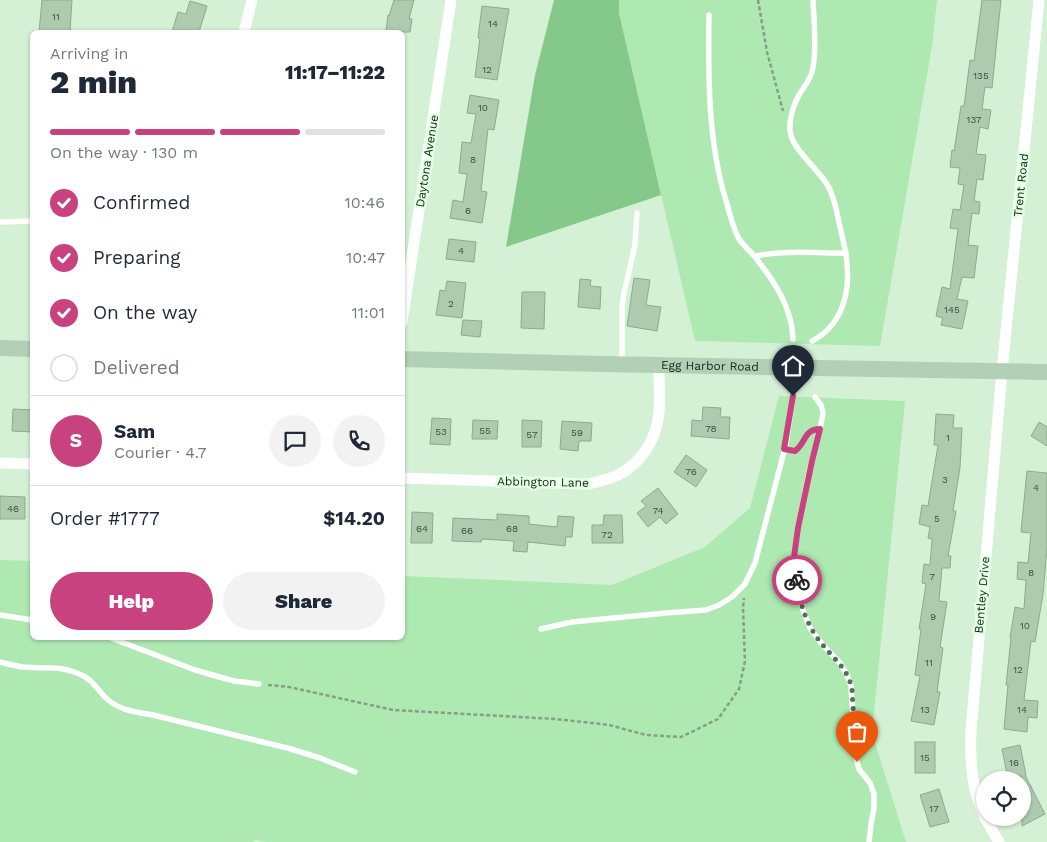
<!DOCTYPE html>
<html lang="en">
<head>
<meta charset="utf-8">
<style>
  body { margin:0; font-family:"Work Sans",sans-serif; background:#f2f2f3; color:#1f2937; height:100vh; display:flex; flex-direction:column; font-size:19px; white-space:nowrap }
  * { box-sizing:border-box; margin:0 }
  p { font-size:16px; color:#747a83 }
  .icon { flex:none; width:28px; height:28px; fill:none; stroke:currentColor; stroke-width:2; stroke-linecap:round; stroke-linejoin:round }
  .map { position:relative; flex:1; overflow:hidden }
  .sheet { position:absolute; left:30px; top:30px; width:375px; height:610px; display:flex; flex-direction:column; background:#fff; border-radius:8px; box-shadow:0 1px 4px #0004 }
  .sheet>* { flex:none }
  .fabs { position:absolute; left:976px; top:771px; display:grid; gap:10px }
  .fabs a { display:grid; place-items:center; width:55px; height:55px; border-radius:50%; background:#fff; box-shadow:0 1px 4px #0004; font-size:25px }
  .pin { position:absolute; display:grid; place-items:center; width:42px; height:42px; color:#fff; margin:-51px -21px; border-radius:50% 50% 50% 0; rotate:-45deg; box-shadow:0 0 5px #0007 }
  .pin .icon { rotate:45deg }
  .courier { position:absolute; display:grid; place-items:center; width:50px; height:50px; margin:-25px; border:4px solid #c94280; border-radius:50%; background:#fff; color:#222; box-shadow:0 1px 6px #0007 }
  .summary em { font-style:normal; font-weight:800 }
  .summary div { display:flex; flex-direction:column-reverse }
  .summary { display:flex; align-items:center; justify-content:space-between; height:85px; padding:0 20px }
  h1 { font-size:32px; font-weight:800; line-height:38px }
  .bar { display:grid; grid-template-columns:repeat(4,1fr); gap:8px 5px; align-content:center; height:60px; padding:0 20px }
  .bar i { height:6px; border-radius:4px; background:#e0e1e3 }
  .bar .selected { background:#c94280 }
  .bar p { grid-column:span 4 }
  .line { display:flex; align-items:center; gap:12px; padding:0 20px; border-top:1px solid #e0e1e3 }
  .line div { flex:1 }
  .round { display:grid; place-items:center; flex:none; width:52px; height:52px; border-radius:26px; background:#f2f2f3 }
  ol { padding:0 20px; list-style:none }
  li { display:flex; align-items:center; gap:15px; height:55px }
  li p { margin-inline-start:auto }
  li .icon { padding:5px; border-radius:50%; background:#c94280; color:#fff; stroke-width:4 }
  li:last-child { color:#747a83 }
  li i { width:28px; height:28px; border:2px solid #e0e1e3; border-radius:50% }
  .action { display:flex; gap:10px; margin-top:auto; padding:10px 20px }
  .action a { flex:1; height:58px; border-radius:30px; background:#c94280; color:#fff; font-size:20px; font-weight:800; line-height:58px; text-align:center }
  .action a+a { background:#f2f2f3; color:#1f2937 }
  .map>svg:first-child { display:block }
  .green { fill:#aee9b1 }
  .forest { fill:#84c989 }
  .building { fill:#aecbaf; stroke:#8ea98f }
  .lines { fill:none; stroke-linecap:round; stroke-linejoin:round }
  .path { stroke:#879d88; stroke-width:2.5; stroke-dasharray:4 2.5; stroke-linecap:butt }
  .lane { stroke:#fff; stroke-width:5.5 }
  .street { stroke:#fff; stroke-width:11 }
  .secondary { stroke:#b2d0b6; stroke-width:16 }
  .done { stroke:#5a6c5b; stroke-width:5; stroke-dasharray:0 9 }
  .route { stroke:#c94280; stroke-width:6 }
  .labels { text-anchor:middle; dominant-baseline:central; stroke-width:5; stroke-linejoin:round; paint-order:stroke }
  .number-label { font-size:10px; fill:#3e4e3f }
  .street-label { font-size:12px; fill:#19241a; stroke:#e1ffe2 }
</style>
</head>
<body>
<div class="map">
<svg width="1047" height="842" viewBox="0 0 1047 842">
  <rect width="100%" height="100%" fill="#d4f1d5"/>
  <g class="green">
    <path d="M619 0H937L932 46 880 346 695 341 619 13Z"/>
    <path d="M779 396 905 401 872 733 906 842H267L255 840 253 842H0V560L32 561V638H402L403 576 612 585 705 547 750 508Z"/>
  </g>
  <path class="forest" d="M554 0H619V13L661 195 506 247 535 75Z"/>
  <g class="building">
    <path d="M42 0H72L70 32H39Z"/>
    <path d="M394 0H414L409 19H412L410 32H386L388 15 389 16Z"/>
    <path d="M982 0H1001L992 88 985 87 982 109 991 110 988 129 980 127 976 154 986 155 983 180 977 179 974 201 980 202 979 214 972 213 968 245 978 246 974 278 962 277 957 299 968 301 962 329 941 325 943 318 936 316 942 287 950 289 958 229 950 228 953 209 960 210 964 185 958 184 960 168 950 167 952 150 954 151 961 106H964L970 60 974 61Z"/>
    <path d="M190 1 207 6 199 32H172L178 12 186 14Z"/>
    <path d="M482 6 509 9 497 80 475 77 480 38H478Z"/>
    <path d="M470 95 499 100 494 130 488 129 481 191 487 192 482 223 450 218 453 200 463 202 467 174 459 173 462 142 471 143 476 114 467 113Z"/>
    <path d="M449 239 476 242 474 262 446 259Z"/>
    <path d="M634 278 650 280 646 305 661 307 657 331 627 326Z"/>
    <path d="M580 279 591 280 590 286 601 287 600 309 578 307Z"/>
    <path d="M447 281 466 283 462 318 436 315 440 290 445 291Z"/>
    <path d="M522 292H545L544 329 521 328Z"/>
    <path d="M463 320 482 321 480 337 461 335Z"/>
    <path d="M703 407 721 408 720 417H730L729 439 691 436 692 420 702 421Z"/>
    <path d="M13 409 32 410V432L12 431Z"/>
    <path d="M936 414 954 415 953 428H962L960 468 953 511H956L948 556H951L950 568H942L939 601 947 602 940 647 943 648 937 692H940L934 725 911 721 920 676 915 675 921 629H919L926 584 922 583 924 564 930 565 932 539 928 538 930 527 919 524 922 505 928 506 938 445H934Z"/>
    <path d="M432 418 451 419 450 445 430 444Z"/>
    <path d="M473 420 498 421 497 439H472Z"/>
    <path d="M522 420 542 421 541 447H522Z"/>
    <path d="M562 421 592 423 591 441H579L578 451 560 449Z"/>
    <path d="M1039 422 1047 427V446L1031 436Z"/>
    <path d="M686 455 707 470 696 487 674 472Z"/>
    <path d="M1027 471 1047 473V548L1043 594 1035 642 1031 641 1024 700 1038 701 1037 718 1028 717 1027 732 1004 729 1008 685H1006L1011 638H1010L1015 607 1024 609 1026 580 1017 579 1018 562 1028 563 1031 533 1021 532Z"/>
    <path d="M658 488 678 514 666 524 660 517 648 527 637 513 646 506 641 501Z"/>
    <path d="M0 496 25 497V519H0Z"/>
    <path d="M412 512 433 513 432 543H411Z"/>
    <path d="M497 514 529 516V524L557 527 558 516 574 517 572 537H566L565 546 528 542 527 552 513 551 514 541 482 539 481 542 452 541 453 518 497 520Z"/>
    <path d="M604 515H622L623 543H592V525H603Z"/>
    <rect x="915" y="742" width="20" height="31"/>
    <path d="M1020 745 1026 775H1025L1045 814 1022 826V776L1008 779 1002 749Z"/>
    <path d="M939 789 949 822 930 827 920 795Z"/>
  </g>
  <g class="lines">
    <g class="path">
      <path d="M758 0 767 52 783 111"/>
      <path d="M268 685 289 687 393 710 556 719 609 725 646 735 681 737 718 719 739 689 745 661 743 608 744 598"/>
    </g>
    <g class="lane">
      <path d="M709 15C708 78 708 144 727 204 730 215 733 227 738 237 742 245 750 250 755 257 774 281 792 307 793 339"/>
      <path d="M0 222 32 221"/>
      <path d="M755 256C784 250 816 253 846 253"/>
      <path d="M812 341C841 326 850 295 847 264 846 251 843 239 840 227 837 214 835 198 828 186 820 171 791 148 790 131 789 120 793 105 799 95 804 87 809 81 812 72 817 51 814 22 813 0"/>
      <path d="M622 362V307L624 293 635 245 637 213"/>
      <path d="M815 397 821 405 823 413 820 429 809 472 798 528 795 550 794 557 798 591 803 610 810 628 822 644 840 663 847 675 851 686 853 719V748L859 769 870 783 874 794V808L871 824 869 842"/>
      <path d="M784 449 795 451C806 443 804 429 820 429"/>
      <path d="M0 615 32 620"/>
      <path d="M541 629 572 622 666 613 706 610 719 605 732 597 745 584 755 563 786 444 793 397"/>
      <path d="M111 638 195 670 234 681 259 684"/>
      <path d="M0 662C8 664 15 666 23 667 43 669 57 665 77 673 91 678 94 685 103 695 116 710 135 712 153 715L291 749 320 758 355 772"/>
    </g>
    <g class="street">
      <path d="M244 32 252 0"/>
      <path d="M402 322 451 0"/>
      <path d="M0 463 32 464"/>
      <path d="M402 478 588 484C598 482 609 479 618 475 642 463 657 438 659 412 660 397 659 381 659 365"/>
      <path d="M985 817C982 809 978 802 976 794 971 774 970 753 971 731L1002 371 1039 0"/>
      <path d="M985 818 999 842"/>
    </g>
    <g class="secondary">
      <path d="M0 348 32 349"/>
      <path id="s1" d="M402 359 602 364 1047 372"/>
    </g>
  </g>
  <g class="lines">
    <path class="done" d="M797 580C799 603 807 626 822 644 833 658 846 667 851 685 853 691 852 698 853 704 854 724 852 743 857 762"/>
    <path class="route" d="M793 396 784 449 795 451C806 443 804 429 820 429L812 461 798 528 794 557 797 580"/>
  </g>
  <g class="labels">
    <g class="number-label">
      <text x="56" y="16">11</text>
      <text x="493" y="23">14</text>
      <text x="487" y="69">12</text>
      <text x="981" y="75">135</text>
      <text x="483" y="107">10</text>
      <text x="974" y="119">137</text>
      <text x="473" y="159">8</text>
      <text x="468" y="210">6</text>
      <text x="461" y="250">4</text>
      <text x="451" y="303">2</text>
      <text x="952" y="309">145</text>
      <text x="711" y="428">78</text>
      <text x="485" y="430">55</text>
      <text x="441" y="431">53</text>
      <text x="577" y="432">59</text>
      <text x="532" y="434">57</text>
      <text x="948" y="437">1</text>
      <text x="691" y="471">76</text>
      <text x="945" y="479">3</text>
      <text x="1036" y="487">4</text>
      <text x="13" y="508">46</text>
      <text x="658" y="510">74</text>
      <text x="937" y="518">5</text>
      <text x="422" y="528">64</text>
      <text x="512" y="528">68</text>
      <text x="467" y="530">66</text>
      <text x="607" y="534">72</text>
      <text x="1031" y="572">8</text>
      <text x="932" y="576">7</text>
      <text x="933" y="616">9</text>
      <text x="1025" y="625">10</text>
      <text x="929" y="662">11</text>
      <text x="1018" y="669">12</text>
      <text x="925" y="709">13</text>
      <text x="1022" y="709">14</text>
      <text x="925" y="757">15</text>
      <text x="1014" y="762">16</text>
      <text x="934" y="808">17</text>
    </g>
    <g class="street-label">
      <text transform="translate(427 161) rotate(-81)">Daytona Avenue</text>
      <text transform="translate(1021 185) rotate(-84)">Trent Road</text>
      <text stroke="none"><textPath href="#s1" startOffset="308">Egg Harbor Road</textPath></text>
      <text transform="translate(543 482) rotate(1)">Abbington Lane</text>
      <text transform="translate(982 595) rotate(-85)">Bentley Drive</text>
    </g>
  </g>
</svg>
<div class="fabs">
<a><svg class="icon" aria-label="locate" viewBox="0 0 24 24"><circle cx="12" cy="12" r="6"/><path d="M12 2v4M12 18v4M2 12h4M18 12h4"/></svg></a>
</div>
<div class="pin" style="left:857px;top:762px;background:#ea580c"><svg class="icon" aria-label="bag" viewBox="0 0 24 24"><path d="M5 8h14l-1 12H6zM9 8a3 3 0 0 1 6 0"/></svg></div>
<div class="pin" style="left:793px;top:396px;background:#1f2937"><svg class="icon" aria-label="home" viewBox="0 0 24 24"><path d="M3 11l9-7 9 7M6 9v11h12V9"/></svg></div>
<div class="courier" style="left:797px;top:580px"><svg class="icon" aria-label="bike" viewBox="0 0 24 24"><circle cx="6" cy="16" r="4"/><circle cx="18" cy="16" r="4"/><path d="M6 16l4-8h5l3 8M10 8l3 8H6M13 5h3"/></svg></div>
<section class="sheet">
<div class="summary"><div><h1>2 min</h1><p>Arriving in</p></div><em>11:17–11:22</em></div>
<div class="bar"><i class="selected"></i><i class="selected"></i><i class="selected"></i><i></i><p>On the way · 130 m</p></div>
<ol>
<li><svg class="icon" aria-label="check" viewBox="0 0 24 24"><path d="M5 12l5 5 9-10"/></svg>Confirmed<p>10:46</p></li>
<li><svg class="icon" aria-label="check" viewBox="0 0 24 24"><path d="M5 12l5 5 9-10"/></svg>Preparing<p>10:47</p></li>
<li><svg class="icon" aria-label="check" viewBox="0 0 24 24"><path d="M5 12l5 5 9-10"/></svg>On the way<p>11:01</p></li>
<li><i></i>Delivered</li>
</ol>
<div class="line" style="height:90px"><b class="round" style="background:#c94280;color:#fff">S</b><div><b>Sam</b><p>Courier · 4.7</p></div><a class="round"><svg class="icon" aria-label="chat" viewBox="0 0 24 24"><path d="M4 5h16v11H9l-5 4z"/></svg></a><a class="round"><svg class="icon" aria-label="phone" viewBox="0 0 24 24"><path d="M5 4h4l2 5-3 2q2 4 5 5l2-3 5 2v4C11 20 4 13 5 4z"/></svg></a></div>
<div class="line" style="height:65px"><div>Order #1777</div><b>$14.20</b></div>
<div class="action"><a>Help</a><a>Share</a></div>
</section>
</div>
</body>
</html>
